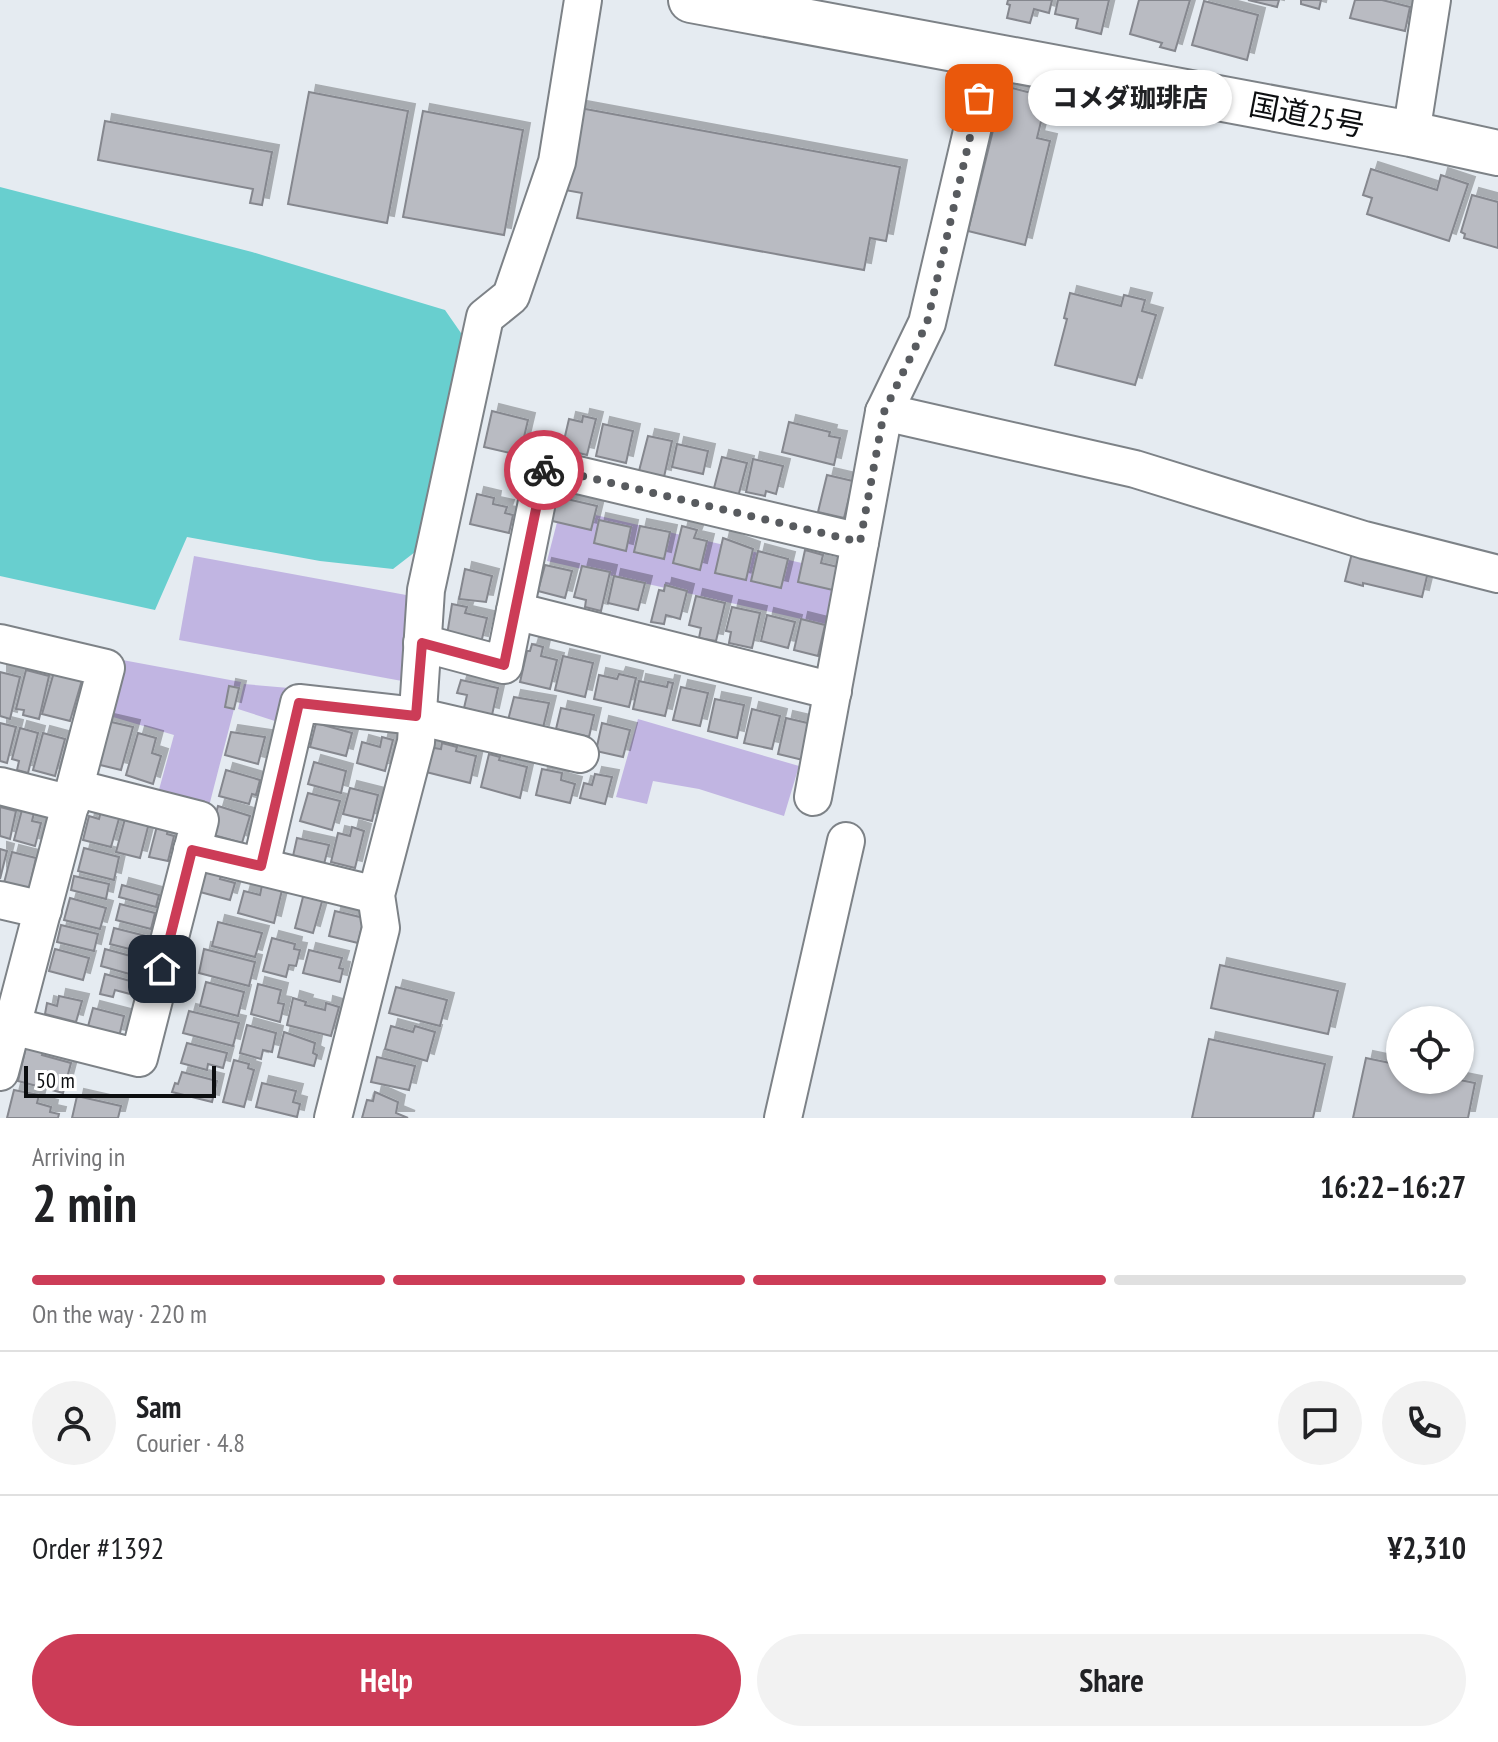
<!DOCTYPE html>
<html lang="en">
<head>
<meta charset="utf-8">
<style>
  body { margin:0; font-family:"PT Sans Narrow","Noto Sans JP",sans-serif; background:#f2f2f2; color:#202124; height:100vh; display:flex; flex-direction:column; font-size:30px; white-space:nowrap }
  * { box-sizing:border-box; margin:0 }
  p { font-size:26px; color:#757577 }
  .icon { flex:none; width:44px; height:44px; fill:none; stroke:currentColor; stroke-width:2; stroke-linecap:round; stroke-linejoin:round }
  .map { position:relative; height:1118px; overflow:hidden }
  .drawer { display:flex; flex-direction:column; background:#fff; flex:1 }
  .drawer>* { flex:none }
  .fabs { position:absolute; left:1386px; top:1006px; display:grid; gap:16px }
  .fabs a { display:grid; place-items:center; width:88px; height:88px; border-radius:50%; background:#fff; box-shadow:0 2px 6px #0004; font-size:40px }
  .scale { position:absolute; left:24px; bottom:20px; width:192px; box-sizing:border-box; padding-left:8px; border:4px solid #0c0e10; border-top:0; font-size:22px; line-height:28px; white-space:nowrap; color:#0c0e10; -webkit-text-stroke:6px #fff; paint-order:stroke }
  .pin { position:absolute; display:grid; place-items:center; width:68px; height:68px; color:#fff; margin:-34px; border-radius:16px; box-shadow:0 4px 12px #0006 }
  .courier { position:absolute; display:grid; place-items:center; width:80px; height:80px; margin:-40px; border:6px solid #cc3c57; border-radius:50%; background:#fff; color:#222; box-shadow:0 2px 10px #0007 }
  .bubble { position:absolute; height:56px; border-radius:28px; background:#fff; box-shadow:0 2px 6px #0004; font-size:26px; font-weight:800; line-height:56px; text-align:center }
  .overview em { font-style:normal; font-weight:800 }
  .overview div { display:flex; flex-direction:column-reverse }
  .overview { display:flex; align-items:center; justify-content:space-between; height:136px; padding:0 32px }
  h1 { font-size:52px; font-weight:800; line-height:60px }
  .bar { display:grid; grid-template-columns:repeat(4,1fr); gap:12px 8px; align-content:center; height:96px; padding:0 32px }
  .bar i { height:10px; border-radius:6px; background:#e0e0e0 }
  .bar .current { background:#cc3c57 }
  .bar p { grid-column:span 4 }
  .line { display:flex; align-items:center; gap:20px; padding:0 32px; border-top:2px solid #e0e0e0 }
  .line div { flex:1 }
  .round { display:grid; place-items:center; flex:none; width:84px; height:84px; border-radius:42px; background:#f2f2f2 }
  .cta { display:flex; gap:16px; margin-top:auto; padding:16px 32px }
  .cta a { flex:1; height:92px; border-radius:48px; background:#cc3c57; color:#fff; font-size:32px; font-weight:800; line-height:92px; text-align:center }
  .cta a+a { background:#f2f2f2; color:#202124 }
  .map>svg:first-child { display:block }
  .green { fill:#c1b5e2 }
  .water { fill:#68cfcf }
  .building { fill:#b9bbc2; stroke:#85878e; stroke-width:2; filter:url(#shadow) }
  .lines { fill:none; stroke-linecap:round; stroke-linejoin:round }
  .minor-casing { stroke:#7d8287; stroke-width:40 }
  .highway-casing { stroke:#7d8287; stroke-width:48 }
  .minor { stroke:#fff; stroke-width:36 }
  .highway { stroke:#fff; stroke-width:44 }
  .done { stroke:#585b5f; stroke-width:8; stroke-dasharray:0 14.4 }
  .route { stroke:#cc3c57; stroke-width:10 }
  .labels { text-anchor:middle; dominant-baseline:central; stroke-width:6; stroke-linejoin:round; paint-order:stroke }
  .street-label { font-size:30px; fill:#0c0e10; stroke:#fff }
</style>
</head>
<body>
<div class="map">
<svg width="1498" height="1118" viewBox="0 0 1498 1118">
  <defs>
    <filter id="shadow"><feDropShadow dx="7" dy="-7" stdDeviation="0" flood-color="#0004"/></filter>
  </defs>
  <rect width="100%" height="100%" fill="#e5ebf1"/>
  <g class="green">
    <path d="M561 507 849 574 836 627 547 561Z"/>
    <path d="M194 556 417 597 402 681 179 640Z"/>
    <path d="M117 659 241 682 207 814 157 797 174 735 103 714Z"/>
    <path d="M244 684 289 688 281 723 238 709Z"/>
    <path d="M638 719 799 766 784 816 699 789 653 781 647 804 616 797Z"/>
  </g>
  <path class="water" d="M0 187 252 252 445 310 470 346 424 545 393 569 320 561 187 537 155 610 0 576Z"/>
  <g class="building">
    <path d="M1008 0H1052L1049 13 1034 9 1030 23 1007 18 1010 5 1007 4Z"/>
    <path d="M1058 0H1109L1101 34 1076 28 1078 19 1055 14Z"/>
    <path d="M1139 0H1190L1175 51 1160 47 1162 43 1130 34Z"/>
    <path d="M1248 0H1279L1277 7Z"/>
    <path d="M1301 0H1321L1319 9 1301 4Z"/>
    <path d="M1355 0H1382L1410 7 1405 31 1350 18Z"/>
    <path d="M1204 1 1258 15 1247 60 1192 45Z"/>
    <path d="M1004 86 1047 97 1037 138 1050 141 1025 245 968 231Z"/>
    <path d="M309 92 408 111 387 223 288 204Z"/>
    <path d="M580 108 900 167 886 241 870 238 864 270 577 218 582 193 565 190Z"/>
    <path d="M423 111 523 130 504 235 403 217Z"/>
    <path d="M105 121 272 152 262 205 250 203 253 189 98 160Z"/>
    <path d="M1371 169 1437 190 1441 175 1468 184 1449 241 1367 214 1372 198 1363 195Z"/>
    <path d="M1472 195 1498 202V248L1464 238 1465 234 1461 232Z"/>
    <path d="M1070 293 1121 306 1124 295 1145 300 1142 311 1156 315 1135 385 1055 365 1067 319 1064 318Z"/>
    <path d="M492 411 528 420 521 450 515 448 514 454 484 447Z"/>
    <path d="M583 416 596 419 587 455 562 449 569 419 582 422Z"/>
    <path d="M789 422 830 432 829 436 840 438 834 465 782 452Z"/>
    <path d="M603 424 633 431 626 463 596 456Z"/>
    <path d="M648 436 672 441 664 477 639 471Z"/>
    <path d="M677 444 708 451 703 474 672 467Z"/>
    <path d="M722 457 747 463 738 497 713 492Z"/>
    <path d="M753 459 783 466 776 494 766 491 765 496 746 492Z"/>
    <path d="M827 475 853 481 844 518 818 512Z"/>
    <path d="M477 494 494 498 493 504 507 507 505 513 513 515 509 533 470 524Z"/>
    <path d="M554 496 597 506 591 530 548 520Z"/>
    <path d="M599 520 631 527 626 551 594 543Z"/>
    <path d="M640 526 670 532 664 559 634 552Z"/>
    <path d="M682 526 697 530 694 538 707 541 700 570 673 563Z"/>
    <path d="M723 538 753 549 746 580 715 573Z"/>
    <path d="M1353 549 1428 572 1422 597 1363 583V586L1345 581Z"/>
    <path d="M805 550 823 555 821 563 838 567 833 590 798 582Z"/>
    <path d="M758 551 788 559 781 588 751 581Z"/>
    <path d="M545 565 572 571 565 598 538 591Z"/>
    <path d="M582 566 610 572 601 611 585 607 586 600 574 597Z"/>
    <path d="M465 569 492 576 486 602 459 599Z"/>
    <path d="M614 576 645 583 638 610 608 603Z"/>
    <path d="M665 585 687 591 680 619 666 615 664 624 651 622 659 590 664 591Z"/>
    <path d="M696 596 725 603 716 641 699 638 701 628 689 625Z"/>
    <path d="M452 604 467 607 465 613 487 618 481 643 447 635Z"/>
    <path d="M732 607 760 613 752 648 729 643 731 632 726 631Z"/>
    <path d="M767 615 795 622 788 648 761 641Z"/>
    <path d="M801 619 825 625 818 656 794 650Z"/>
    <path d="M532 644 543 647 541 656 557 660 550 689 520 682 527 651H530Z"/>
    <path d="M563 656 593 663 585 697 555 690Z"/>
    <path d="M26 670 49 676 39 719 23 715 24 710 16 709Z"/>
    <path d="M0 672 20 677 10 719 0 716Z"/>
    <path d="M54 672 82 680 70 721 42 714Z"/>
    <path d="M619 674 636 678 629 707 594 699 599 675 617 679Z"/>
    <path d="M461 680 498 688 492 715 464 708 467 695 457 693Z"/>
    <path d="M639 681 667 687 668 682 673 683 665 716 633 709Z"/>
    <path d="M229 686 239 688 234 709 225 707Z"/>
    <path d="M681 687 708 693 700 726 673 720Z"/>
    <path d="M514 697 549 703 542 732 507 724Z"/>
    <path d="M715 699 744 705 737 738 708 731Z"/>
    <path d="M561 708 594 715 589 737 556 729Z"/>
    <path d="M752 709 780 716 772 749 744 743Z"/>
    <path d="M786 718 812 724 803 760 778 754Z"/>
    <path d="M107 721 133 727 121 770 96 764Z"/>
    <path d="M0 723 16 727 7 763 0 761Z"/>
    <path d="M316 723 352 733 346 756 310 747Z"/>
    <path d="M602 723 630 730 623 757 596 751Z"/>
    <path d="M20 728 38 733 28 773 17 770 19 761 12 759Z"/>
    <path d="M231 732 265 737 258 764 225 755Z"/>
    <path d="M43 733 65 739 55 776 33 770Z"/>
    <path d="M138 733 156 738 152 753 161 756 153 784 126 775Z"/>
    <path d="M382 737 393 740 385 771 357 763 362 742 380 747Z"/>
    <path d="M442 743 457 747 456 751 476 756 470 783 422 771 428 747 441 749Z"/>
    <path d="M489 754 500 757 499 760 527 767 520 798 481 787Z"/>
    <path d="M314 762 346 771 341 793 308 784Z"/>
    <path d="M542 769 562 773 561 780 575 784 570 803 536 795Z"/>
    <path d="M226 770 260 780 256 795 252 794 249 804 219 796Z"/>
    <path d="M595 774 612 777 605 804 580 798 584 783 592 785Z"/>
    <path d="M350 788 378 795 372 821 343 814Z"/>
    <path d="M308 793 340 801 332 830 300 821Z"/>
    <path d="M23 806 35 809 32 821 41 823 35 846 14 840Z"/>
    <path d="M218 806 250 816 242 843 210 834Z"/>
    <path d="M0 807 16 811 10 839 0 836Z"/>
    <path d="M101 811 120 815 111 847 83 840 89 816 99 819Z"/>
    <path d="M126 815 149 823 140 858 116 852Z"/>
    <path d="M158 822 169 825 167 834 174 836 168 861 149 857Z"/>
    <path d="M352 827 364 831 355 868 331 862 338 833 350 836Z"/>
    <path d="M297 838 329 845 324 864 293 856Z"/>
    <path d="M84 848 119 857 114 880 78 871Z"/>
    <path d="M0 849 7 851 0 879Z"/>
    <path d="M12 852 36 858 29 889 4 883Z"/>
    <path d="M206 868 222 872 220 879 235 883 230 900 200 892Z"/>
    <path d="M74 876 109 884 106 899 71 890Z"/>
    <path d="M122 885 159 895 156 907 119 897Z"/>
    <path d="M262 885 282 890 274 923 238 913 244 891 260 895Z"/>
    <path d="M304 893 323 898 313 933 295 928Z"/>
    <path d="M70 898 106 908 100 929 64 920Z"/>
    <path d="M120 904 155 913 151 929 116 920Z"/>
    <path d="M335 911 364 918 358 943 329 936Z"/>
    <path d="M218 922 262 933 255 957 212 946Z"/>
    <path d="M61 925 98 934 94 951 57 942Z"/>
    <path d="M114 928 150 937 145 953 110 944Z"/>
    <path d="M272 938 295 944 294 949 300 950 296 966 289 965 286 977 263 971Z"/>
    <path d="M55 949 89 958 83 980 49 971Z"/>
    <path d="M105 949 138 958 133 975 101 966Z"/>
    <path d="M204 949 255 962 249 986 199 973Z"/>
    <path d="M309 950 342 958 339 968 343 969 340 982 303 973Z"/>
    <path d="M1220 965 1338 991 1328 1034 1211 1008Z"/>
    <path d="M105 974 134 982 130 994 115 990 113 997 100 994Z"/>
    <path d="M206 982 244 992 238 1016 200 1006Z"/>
    <path d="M258 984 281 990 278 1003 284 1004 280 1022 251 1014Z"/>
    <path d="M396 987 447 1000 440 1026 389 1013Z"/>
    <path d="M59 996 82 1001 76 1022 45 1014 47 1003 57 1006Z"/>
    <path d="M293 998 306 1002 305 1005 325 1010 326 1003 339 1007 331 1036 287 1025Z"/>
    <path d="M93 1008 124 1016 119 1037 87 1030Z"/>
    <path d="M189 1011 239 1023 233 1046 183 1033Z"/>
    <path d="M247 1025 276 1033 272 1052 263 1050 261 1059 240 1053Z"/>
    <path d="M391 1026 413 1032 415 1026 435 1032 427 1061 385 1049Z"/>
    <path d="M284 1032 315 1043 313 1053 317 1055 314 1066 278 1057Z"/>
    <path d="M1209 1039 1325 1064 1313 1118H1192Z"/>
    <path d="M187 1043 227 1053 223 1068 208 1064 207 1070 181 1063Z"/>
    <path d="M26 1047 43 1052 42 1055 71 1063 63 1093 18 1081Z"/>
    <path d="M377 1057 415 1066 409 1090 371 1082Z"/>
    <path d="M1366 1058 1400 1065V1080H1460L1475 1083 1468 1118H1353Z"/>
    <path d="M234 1060 249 1064 248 1068 254 1070 244 1107 223 1102Z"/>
    <path d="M182 1072 217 1081 212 1102 172 1092 175 1083 178 1084Z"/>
    <path d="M262 1083 296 1091 293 1102 300 1104 297 1117 256 1107Z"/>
    <path d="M14 1090 39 1095 37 1103 51 1107 50 1112 59 1114 58 1118H7Z"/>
    <path d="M375 1092 398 1102 396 1113 408 1118H362L367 1100 373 1101Z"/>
    <path d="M77 1096 121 1106 118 1118H72Z"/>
  </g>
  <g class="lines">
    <defs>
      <g id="minor">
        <path d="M1411 134 1432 0"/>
        <path d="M884 412 1135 469 1364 540 1498 574"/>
        <path d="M515 611 833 691"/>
        <path d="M0 643 106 668 0 1072"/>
        <path d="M422 643 504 665 544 467 860 542"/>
        <path d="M0 786 71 804"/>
        <path d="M813 797 884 412 927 323 990 54"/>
        <path d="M192 850 376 895"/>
        <path d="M261 866 299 703 416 716 580 754"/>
        <path d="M0 900 43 910"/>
        <path d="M0 1023 139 1058 200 820 75 788"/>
        <path d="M333 1118 381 928 376 895 416 742 426 590 485 317 511 296 557 162 583 0"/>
        <path d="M783 1118 846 841"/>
      </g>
      <path id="highway" d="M691 0 1411 134 1498 153"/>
    </defs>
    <use href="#minor" class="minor-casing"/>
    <use href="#highway" class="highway-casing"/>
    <use href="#minor" class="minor"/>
    <use href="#highway" class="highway"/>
  </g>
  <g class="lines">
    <path class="done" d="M544 470V467L860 542 884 412 927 323 979 98"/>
    <path class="route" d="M162 969 192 850 261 866 299 703 416 716 422 643 504 665 544 470"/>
  </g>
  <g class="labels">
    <g class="street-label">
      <text transform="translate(1307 114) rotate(11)">国道25号</text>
    </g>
  </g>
</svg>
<div class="fabs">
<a><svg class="icon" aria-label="locate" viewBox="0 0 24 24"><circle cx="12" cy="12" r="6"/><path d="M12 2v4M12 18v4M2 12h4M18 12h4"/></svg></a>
</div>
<div class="scale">50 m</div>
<div class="pin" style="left:979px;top:98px;background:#ea580c"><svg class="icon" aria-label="bag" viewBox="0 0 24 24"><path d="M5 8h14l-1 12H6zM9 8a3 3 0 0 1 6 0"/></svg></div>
<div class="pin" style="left:162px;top:969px;background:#1f2937"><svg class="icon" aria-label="home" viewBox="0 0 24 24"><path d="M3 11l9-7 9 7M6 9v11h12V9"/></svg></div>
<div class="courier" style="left:544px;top:470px"><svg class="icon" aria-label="bike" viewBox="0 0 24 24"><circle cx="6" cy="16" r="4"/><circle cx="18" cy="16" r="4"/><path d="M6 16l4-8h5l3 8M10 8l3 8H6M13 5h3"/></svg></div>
<div class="bubble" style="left:1028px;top:70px;width:204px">コメダ珈琲店</div>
</div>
<section class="drawer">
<div class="overview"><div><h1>2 min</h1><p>Arriving in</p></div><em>16:22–16:27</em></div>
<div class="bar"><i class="current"></i><i class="current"></i><i class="current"></i><i></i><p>On the way · 220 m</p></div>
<div class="line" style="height:144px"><a class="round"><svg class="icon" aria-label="person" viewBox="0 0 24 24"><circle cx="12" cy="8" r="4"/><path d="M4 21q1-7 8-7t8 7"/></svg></a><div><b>Sam</b><p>Courier · 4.8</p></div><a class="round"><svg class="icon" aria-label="chat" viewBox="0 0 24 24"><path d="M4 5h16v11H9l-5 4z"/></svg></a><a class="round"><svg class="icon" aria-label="phone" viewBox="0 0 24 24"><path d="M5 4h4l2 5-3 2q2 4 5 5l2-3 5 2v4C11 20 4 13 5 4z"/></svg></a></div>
<div class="line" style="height:104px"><div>Order #1392</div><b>¥2,310</b></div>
<div class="cta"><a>Help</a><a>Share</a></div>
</section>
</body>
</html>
